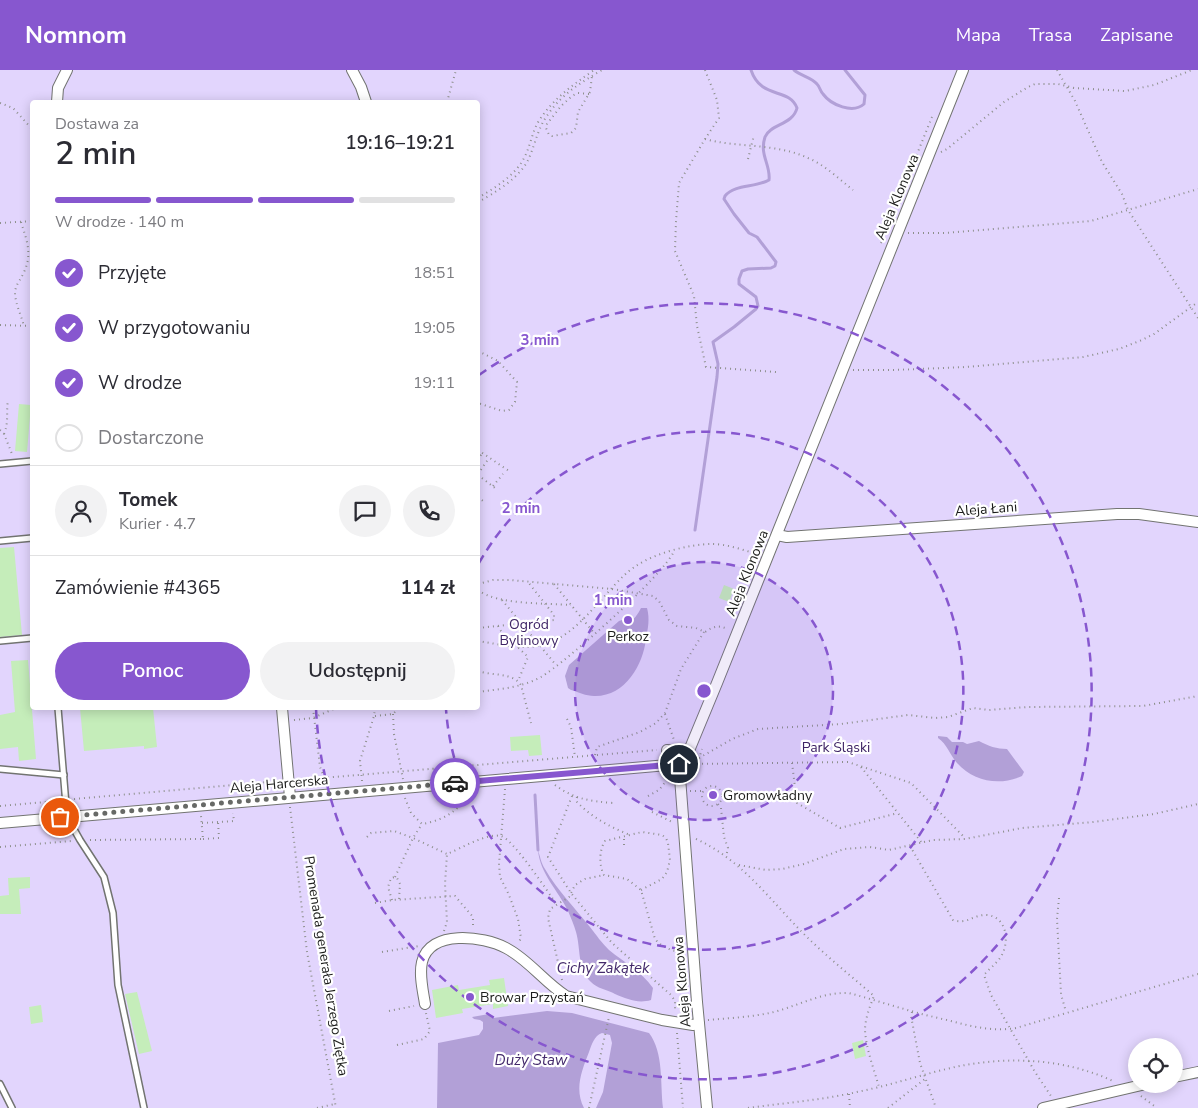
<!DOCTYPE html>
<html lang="pl">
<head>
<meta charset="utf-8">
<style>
  body { margin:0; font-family:"Nunito Sans",sans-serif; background:#f2f2f3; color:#2b2b33; height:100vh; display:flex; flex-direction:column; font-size:19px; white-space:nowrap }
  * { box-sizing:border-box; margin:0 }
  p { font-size:16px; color:#7c7c81 }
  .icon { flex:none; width:28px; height:28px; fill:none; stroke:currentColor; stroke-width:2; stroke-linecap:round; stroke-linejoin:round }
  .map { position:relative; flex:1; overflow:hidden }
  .drawer { position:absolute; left:30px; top:30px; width:450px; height:610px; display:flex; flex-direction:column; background:#fff; border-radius:5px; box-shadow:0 2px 12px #0003 }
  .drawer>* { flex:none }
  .buttons { position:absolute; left:1128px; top:968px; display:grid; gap:10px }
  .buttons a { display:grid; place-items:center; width:55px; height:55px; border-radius:50%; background:#fff; box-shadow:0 2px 12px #0003; font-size:25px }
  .pin { position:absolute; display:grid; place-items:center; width:42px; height:42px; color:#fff; margin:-21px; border:2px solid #fff; border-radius:50%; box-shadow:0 1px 5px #0007 }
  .courier { position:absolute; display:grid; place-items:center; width:50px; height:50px; margin:-25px; border:4px solid #8757cf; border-radius:50%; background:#fff; color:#222; box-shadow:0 1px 6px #0007 }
  .overview em { font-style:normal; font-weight:600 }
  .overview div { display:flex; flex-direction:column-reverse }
  .overview { display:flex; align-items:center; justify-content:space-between; height:85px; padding:0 25px }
  h1 { font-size:32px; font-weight:600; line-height:38px }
  .bar { display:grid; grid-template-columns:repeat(4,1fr); gap:8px 5px; align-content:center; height:60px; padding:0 25px }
  .bar i { height:6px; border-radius:4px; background:#e1e1e2 }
  .bar .current { background:#8757cf }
  .bar p { grid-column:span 4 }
  .line { display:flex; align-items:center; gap:12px; padding:0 25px; border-top:1px solid #e1e1e2 }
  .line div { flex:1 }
  .round { display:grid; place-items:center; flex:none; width:52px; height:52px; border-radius:26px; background:#f2f2f3 }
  ol { padding:0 25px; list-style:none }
  li { display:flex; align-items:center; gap:15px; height:55px }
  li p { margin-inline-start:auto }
  li .icon { padding:5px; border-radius:50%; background:#8757cf; color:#fff; stroke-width:4 }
  li:last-child { color:#7c7c81 }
  li i { width:28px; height:28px; border:2px solid #e1e1e2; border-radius:50% }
  .cta { display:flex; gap:10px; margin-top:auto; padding:10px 25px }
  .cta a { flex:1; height:58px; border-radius:30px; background:#8757cf; color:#fff; font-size:20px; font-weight:600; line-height:58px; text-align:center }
  .cta a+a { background:#f2f2f3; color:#2b2b33 }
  header { display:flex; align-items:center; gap:30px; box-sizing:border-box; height:70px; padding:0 25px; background:#8757cf; color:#fff }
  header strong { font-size:24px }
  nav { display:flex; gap:28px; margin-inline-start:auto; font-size:18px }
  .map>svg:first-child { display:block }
  .green { fill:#e2d5fd; fill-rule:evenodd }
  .water { fill:#b2a0d7 }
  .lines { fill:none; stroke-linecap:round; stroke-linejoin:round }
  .stream { stroke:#b2a0d7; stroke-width:3 }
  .building { fill:#c5edba }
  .lane-casing { stroke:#727471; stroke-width:8 }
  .street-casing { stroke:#727471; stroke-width:12 }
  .path { stroke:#8e908d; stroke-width:2; stroke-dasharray:1 4; stroke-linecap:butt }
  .lane { stroke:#fff; stroke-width:5 }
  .street { stroke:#fff; stroke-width:10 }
  .done { stroke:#676966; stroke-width:5; stroke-dasharray:0 9 }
  .route { stroke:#8757cf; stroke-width:6 }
  .ring { fill:none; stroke:#8757cf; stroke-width:2.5; stroke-dasharray:9 6 }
  .poi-dot { fill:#8757cf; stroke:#fff; stroke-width:2 }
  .labels { text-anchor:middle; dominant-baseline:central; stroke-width:4.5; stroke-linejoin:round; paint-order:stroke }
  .street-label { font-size:14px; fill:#1c1d1b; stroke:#fff }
  .park-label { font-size:14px; fill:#3e2465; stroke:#fff }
  .poi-label { font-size:14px; fill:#1c1d1b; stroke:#fff; text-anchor:start }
  .water-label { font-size:15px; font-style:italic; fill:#43296b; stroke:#fff }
  .centre { fill:#8757cf; stroke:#fff; stroke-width:2.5 }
  .ring-label { font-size:15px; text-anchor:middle; font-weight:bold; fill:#8757cf; stroke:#fff; stroke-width:4.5; stroke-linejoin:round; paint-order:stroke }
</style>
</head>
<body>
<header>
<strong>Nomnom</strong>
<nav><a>Mapa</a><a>Trasa</a><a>Zapisane</a></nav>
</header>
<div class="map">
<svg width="1198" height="1038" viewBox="0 0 1198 1038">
  <rect width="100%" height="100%" fill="#f3f6f2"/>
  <path class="green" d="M0 0H1198V1038H0ZM32 32H478V638H32ZM1136 976H1174V1014H1136Z"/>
  <g class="water">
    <path d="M641 538H647C650 549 648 558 646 569 643 595 625 627 594 626 586 626 578 622 571 620L568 618 565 606 569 595 619 551 622 550 628 553C634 550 638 544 641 538Z"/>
    <path d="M938 666 947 667 952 672H963L967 674 979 671C988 676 997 679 1007 679L1024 702 1022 706C1000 716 974 712 957 693 950 685 947 674 938 668Z"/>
    <path d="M538 780C540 786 541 793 545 799 557 820 575 838 590 857 597 866 601 872 609 880 625 893 641 901 653 918L651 930C638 934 627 929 615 924 608 920 596 918 591 912 577 899 581 879 576 862 574 855 571 848 568 841 558 820 540 804 538 780Z"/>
    <path d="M547 941 572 943 649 963C664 983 660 1013 663 1038H596L603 1022 612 973 610 965 602 963C594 966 592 974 589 982 582 1000 574 1019 584 1038H437L438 973 479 965 483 959V952L480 950 474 949 472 947 489 944 493 948Z"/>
  </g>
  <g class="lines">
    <g class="stream">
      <path d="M794 0C801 6 811 7 817 14 820 17 820 21 823 24 831 35 853 44 864 34L865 25 845 0"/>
      <path d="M695 460 717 307 718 294 713 272 734 257 756 239 758 236 756 227 739 214V209L742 201 748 199 771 198 775 196 776 192 757 167 749 163 734 144 724 129 725 126C735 114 755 118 769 110 771 95 759 85 765 67 770 54 793 55 797 38 789 17 761 30 751 0"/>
      <path d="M535 725 538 780"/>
    </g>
  </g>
  <g class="building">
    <path d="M19 334 31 335 27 382 15 381Z"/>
    <path d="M14 477 22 565 0 567V478Z"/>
    <path d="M724 515 734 519 729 532 719 528Z"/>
    <path d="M28 590 36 689 19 691 18 677 0 679V645L15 642 11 591Z"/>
    <path d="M80 638H153L157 677 144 679V676L84 681Z"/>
    <path d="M540 665 542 685 529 686 528 680 511 681 510 667Z"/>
    <path d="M30 807V818L19 819 21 844H0V826L9 825 8 808Z"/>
    <path d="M504 908 508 936 493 939V934L462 939 463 943 436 948 432 920 458 915 459 920 490 915 489 910Z"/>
    <path d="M137 922 152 981 139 984 125 924Z"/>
    <path d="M41 935 43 952 31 954 29 937Z"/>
    <path d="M863 970 866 986 855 989 852 973Z"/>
  </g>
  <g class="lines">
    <defs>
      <g id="lane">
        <path d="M0 394 32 391"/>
        <path d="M0 471 32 468"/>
        <path d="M0 571 32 568"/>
        <path d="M58 638 67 747 80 770 104 807 113 843 118 915 144 1038"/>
        <path d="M0 699 64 705"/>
        <path d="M0 1014 12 1038"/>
      </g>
      <g id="street">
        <path d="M352 0 361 17 366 32"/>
        <path d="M57 32 58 18 67 0"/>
        <path d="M777 465 787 467 1117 444H1139L1198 452"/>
        <path d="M282 638 290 727"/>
        <path d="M667 680 688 683"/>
        <path d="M0 753 679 694"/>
        <path d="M425 934C423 921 419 905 422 892 430 859 483 866 506 878 529 890 544 912 566 926L662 950 693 955 699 954"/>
        <path d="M1174 1007 1198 1002"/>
        <path d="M707 1038 697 932 679 694 688 683 717 613 963 0"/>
        <path d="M1043 1038 1146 1014"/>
      </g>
    </defs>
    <use href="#lane" class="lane-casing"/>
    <use href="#street" class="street-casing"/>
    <g class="path">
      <path d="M705 0 717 30 719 48 705 69 679 113 676 151 675 181 694 226 697 256 706 297 776 302"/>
      <path d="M1057 0 1075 31 1102 92 1122 124 1128 140 1198 248"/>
      <path d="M589 24 578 23 572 26 561 36 547 54 546 58 549 65 552 66 571 63 576 58 578 42 590 22 592 6"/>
      <path d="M447 32 456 0"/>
      <path d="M0 33 13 38 32 59"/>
      <path d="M705 69C738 78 776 73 808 88 825 95 839 109 853 120"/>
      <path d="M941 82 947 79 1004 32 1028 17 1035 14H1058L1074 18 1125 21 1154 15 1192 0"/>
      <path d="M748 89 754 65"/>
      <path d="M478 128C494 118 515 106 524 88 531 75 532 61 540 49 555 27 573 15 594 0"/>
      <path d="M478 132C495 123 521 107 529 88 536 72 538 57 549 43 563 23 582 12 602 0"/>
      <path d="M21 152C27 171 33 185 23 204 20 211 16 214 15 222 15 233 21 245 24 256"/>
      <path d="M0 153 32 151"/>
      <path d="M908 163H945L1091 151 1198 119"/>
      <path d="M881 173 932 47"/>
      <path d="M0 255 32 256"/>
      <path d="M478 281 498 291 517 312 515 332 509 340 502 341 478 333"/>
      <path d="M853 300H894L966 297 1083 287 1119 279 1142 270 1154 264 1198 232"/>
      <path d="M0 360 4 364 12 384"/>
      <path d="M4 364C9 352 6 342 8 330"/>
      <path d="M478 380 509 401"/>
      <path d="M478 390 482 383"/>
      <path d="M478 404 489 388"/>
      <path d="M478 405 495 418"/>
      <path d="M493 416 503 404"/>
      <path d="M478 424V423"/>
      <path d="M478 427 483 431"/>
      <path d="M478 514 493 510H510L612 519 653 526 659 531 669 550 677 556 696 558 705 562C714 556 718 555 728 559"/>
      <path d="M554 514 594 563"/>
      <path d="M478 520C497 535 546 533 571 535"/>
      <path d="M502 530 556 595"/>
      <path d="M498 556 501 561 528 587 518 611"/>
      <path d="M478 558 554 550V545L528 512"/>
      <path d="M478 571C497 574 519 579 538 576 560 572 576 557 591 541 604 528 621 505 636 496 655 483 690 474 712 474 727 474 743 480 757 484"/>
      <path d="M478 601C492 606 512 602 521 615L531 653"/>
      <path d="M478 622C499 619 521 618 541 607 565 593 665 504 674 481"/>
      <path d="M313 638 320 697 324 707 325 714"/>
      <path d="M393 644 394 664 403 709"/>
      <path d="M665 644 674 670"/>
      <path d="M375 646 393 644 399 638"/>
      <path d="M567 649 571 657 575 687"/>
      <path d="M294 650 313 648 336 638"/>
      <path d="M595 685 597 677 640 662 656 653 665 643 681 599 704 562"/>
      <path d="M699 688 732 669 758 659 841 654 908 645 935 648 948 647 973 638 989 640 1027 637 1143 636 1198 626"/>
      <path d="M699 689 702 679"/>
      <path d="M792 693 797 733 840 758 898 743"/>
      <path d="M692 694 848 692 911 713 965 768"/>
      <path d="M861 697 922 773"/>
      <path d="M298 710 657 680"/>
      <path d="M362 711 360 691 374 646 375 638"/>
      <path d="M555 715C574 729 589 731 613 733"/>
      <circle cx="712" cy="726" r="10"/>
      <path d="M505 719 499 794 500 807 509 825 518 849 521 868 518 874"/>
      <path d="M690 721H703"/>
      <path d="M572 726 548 787 571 823 612 873 671 925 675 931V941"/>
      <path d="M648 726 659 720 670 706"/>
      <path d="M577 727 576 731C591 747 610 757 630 765"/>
      <path d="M405 728 411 743 422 754C441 751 461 741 468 722"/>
      <path d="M74 729 279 711"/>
      <path d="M718 734 721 738 724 767 728 778 726 787"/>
      <path d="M0 736 57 731"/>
      <path d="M290 737 307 882 336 1038"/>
      <path d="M652 742 674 753"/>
      <path d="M202 753 234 751 233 743"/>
      <path d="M367 767 371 763 394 761 413 768 447 784C462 778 486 763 501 766 513 769 548 822 557 835"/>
      <path d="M203 769 219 768 218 752"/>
      <path d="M696 769C740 789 767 826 799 859 822 883 849 904 874 926 870 936 865 949 865 960 866 979 874 999 879 1017"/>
      <path d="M90 770 203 769 201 746"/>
      <path d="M624 775V767"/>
      <path d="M910 776 953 850C967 855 974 844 987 845 1008 847 1010 874 1000 888 996 894 989 899 984 905L991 925 1035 1002 1051 1026"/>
      <path d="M0 777 72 771"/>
      <path d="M739 795 766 800 782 799 804 794 844 779 870 777 889 780 933 770 965 769 1022 758 1093 752 1154 744 1198 734"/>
      <path d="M395 807 413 768 422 754"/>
      <path d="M641 820 662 809 667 802 670 790 668 773 666 768 662 765 642 762 605 771C599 780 599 796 604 805L627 809 641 820 655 869C662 878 672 880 682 883"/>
      <path d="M1059 828 1057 849 1061 924 1066 942"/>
      <path d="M392 830 388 817 391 808 395 807 397 808 400 814 399 829"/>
      <path d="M375 833 392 830 455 826 473 847V858"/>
      <path d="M444 861 447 852 445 814 447 784"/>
      <path d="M382 882 419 876"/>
      <path d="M562 910 548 848 550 839 569 827 575 815 585 809 604 805"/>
      <path d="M389 941 414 936"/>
      <path d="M912 942 911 946 920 993 936 1038"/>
      <path d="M708 950C730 948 753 947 774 942 800 935 822 922 849 923 882 932 914 943 947 950 970 956 992 962 1016 958L1198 904"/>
      <path d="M677 963 683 1038"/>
      <path d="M397 975 424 969 430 961 426 943"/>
      <path d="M849 1024 850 1038"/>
      <path d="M1141 1026 1157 1038"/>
      <path d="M317 1038 335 1034"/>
      <path d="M589 1038 609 947"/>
      <path d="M748 1038C784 1033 822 1030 857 1022 892 1015 926 1003 960 996 1012 986 1065 989 1113 1011"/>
      <path d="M888 1038 925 1009"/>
    </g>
    <use href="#lane" class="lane"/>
    <use href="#street" class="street"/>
  </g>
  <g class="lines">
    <path class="done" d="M60 747 455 713"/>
    <path class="route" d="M455 713 679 694"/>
  </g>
  <circle cx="704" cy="621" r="129" fill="#8757cf" fill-opacity=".12"/>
  <g class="ring">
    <circle cx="704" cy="621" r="129"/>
    <path d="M479 493A259 259 0 1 1 446 639"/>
    <path d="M479 305A388 388 0 1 1 316 638"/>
  </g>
  <g class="poi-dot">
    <circle cx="628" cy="550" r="5"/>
    <circle cx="713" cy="725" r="5"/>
    <circle cx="470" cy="927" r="5"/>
  </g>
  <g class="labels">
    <g class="street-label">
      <text transform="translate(897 127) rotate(-67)">Aleja Klonowa</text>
      <text transform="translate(986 439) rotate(-4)">Aleja Łani</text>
      <text transform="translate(747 503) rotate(-68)">Aleja Klonowa</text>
      <text transform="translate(279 714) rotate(-5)">Aleja Harcerska</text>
      <text transform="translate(326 896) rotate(81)">Promenada generała Jerzego Ziętka</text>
      <text transform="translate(682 912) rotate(-95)">Aleja Klonowa</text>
    </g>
    <g class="park-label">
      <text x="529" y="554">Ogród<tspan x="529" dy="16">Bylinowy</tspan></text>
      <text x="836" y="677">Park Śląski</text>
    </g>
    <g class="poi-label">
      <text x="628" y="566" text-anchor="middle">Perkoz</text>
      <text x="723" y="725">Gromowładny</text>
      <text x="480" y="927">Browar Przystań</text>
    </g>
    <g class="water-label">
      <text x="603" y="898">Cichy Zakątek</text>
      <text x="531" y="990">Duży Staw</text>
    </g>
  </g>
  <circle cx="704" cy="621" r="8" class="centre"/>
  <g class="ring-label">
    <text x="540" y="275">3 min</text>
    <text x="521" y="443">2 min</text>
    <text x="613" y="535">1 min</text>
  </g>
</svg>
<div class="buttons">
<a><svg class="icon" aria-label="locate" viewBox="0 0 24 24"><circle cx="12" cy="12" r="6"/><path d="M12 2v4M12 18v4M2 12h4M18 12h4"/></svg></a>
</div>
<div class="pin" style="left:60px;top:747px;background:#ea580c"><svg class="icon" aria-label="bag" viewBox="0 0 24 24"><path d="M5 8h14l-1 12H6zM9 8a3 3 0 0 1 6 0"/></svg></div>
<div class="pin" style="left:679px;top:694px;background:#1f2937"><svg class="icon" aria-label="home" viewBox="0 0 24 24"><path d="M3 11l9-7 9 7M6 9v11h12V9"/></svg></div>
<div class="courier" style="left:455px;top:713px"><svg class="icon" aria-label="car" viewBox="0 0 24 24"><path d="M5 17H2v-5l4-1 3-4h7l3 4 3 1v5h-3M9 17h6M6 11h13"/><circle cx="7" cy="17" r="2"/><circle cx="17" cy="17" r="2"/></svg></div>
<section class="drawer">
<div class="overview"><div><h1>2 min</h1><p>Dostawa za</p></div><em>19:16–19:21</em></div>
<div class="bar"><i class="current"></i><i class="current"></i><i class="current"></i><i></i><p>W drodze · 140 m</p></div>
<ol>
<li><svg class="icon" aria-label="check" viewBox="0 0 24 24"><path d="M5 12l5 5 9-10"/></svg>Przyjęte<p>18:51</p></li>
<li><svg class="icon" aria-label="check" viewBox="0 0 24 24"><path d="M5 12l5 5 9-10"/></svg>W przygotowaniu<p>19:05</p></li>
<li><svg class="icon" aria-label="check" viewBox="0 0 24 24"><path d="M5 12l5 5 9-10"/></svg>W drodze<p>19:11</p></li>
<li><i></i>Dostarczone</li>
</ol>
<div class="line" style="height:90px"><a class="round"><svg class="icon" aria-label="person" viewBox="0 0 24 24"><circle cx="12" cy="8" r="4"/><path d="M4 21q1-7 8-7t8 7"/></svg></a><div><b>Tomek</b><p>Kurier · 4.7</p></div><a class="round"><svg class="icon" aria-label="chat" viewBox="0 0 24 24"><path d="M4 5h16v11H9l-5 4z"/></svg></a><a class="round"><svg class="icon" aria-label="phone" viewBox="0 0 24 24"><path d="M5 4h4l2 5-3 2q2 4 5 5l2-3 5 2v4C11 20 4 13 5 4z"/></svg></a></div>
<div class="line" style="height:65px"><div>Zamówienie #4365</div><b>114 zł</b></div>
<div class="cta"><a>Pomoc</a><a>Udostępnij</a></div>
</section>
</div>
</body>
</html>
